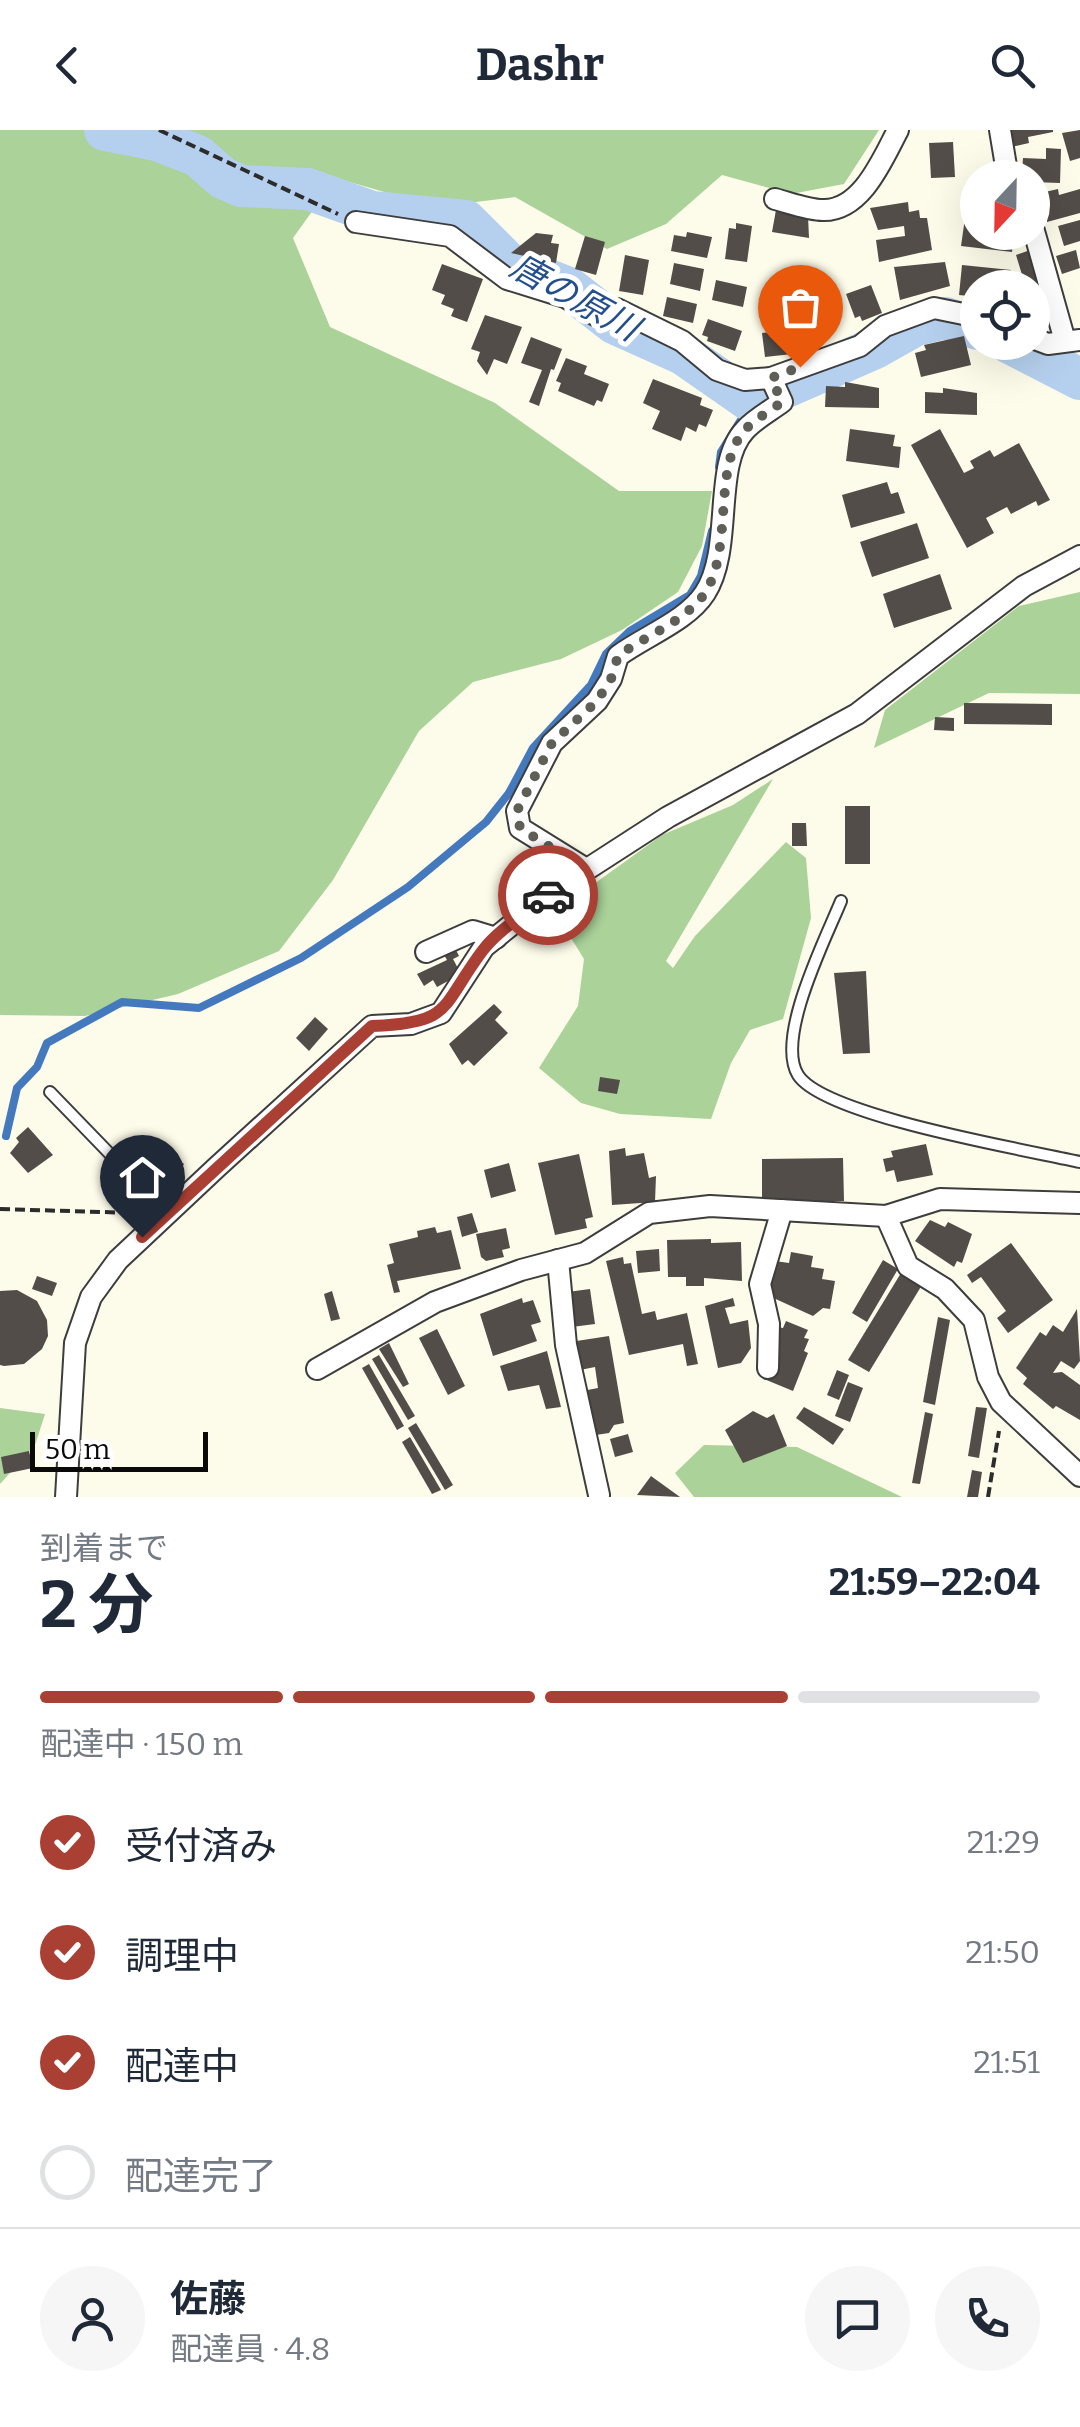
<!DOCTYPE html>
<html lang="ja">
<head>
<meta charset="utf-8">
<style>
  body { margin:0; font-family:Bitter,"Noto Sans JP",serif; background:#f6f6f7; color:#1f2937; height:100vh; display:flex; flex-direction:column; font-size:38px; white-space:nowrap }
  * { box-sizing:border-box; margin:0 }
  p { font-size:32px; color:#747a83 }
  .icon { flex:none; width:55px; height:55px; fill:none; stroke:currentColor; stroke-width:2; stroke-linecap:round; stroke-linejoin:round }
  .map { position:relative; height:1367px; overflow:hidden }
  .panel { display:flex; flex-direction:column; background:#fff; flex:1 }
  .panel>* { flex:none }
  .needle { width:65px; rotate:202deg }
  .controls { position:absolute; left:960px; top:30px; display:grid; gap:20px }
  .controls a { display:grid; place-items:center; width:90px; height:90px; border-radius:50%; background:#fff; box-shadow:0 10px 40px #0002; font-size:50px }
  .scale { position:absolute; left:30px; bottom:25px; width:178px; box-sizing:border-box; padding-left:10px; border:5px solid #0a0a0a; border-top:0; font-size:28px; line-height:35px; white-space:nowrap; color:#0a0a0a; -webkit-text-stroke:8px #fff; paint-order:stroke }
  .pin { position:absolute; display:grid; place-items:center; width:85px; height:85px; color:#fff; margin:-102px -42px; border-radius:50% 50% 50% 0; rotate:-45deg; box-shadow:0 0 10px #0007 }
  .pin .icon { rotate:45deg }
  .courier { position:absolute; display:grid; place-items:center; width:100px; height:100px; margin:-50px; border:8px solid #aa3f33; border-radius:50%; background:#fff; color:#222; box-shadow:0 2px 12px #0007 }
  .summary em { font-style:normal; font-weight:700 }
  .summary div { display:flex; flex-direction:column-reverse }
  .summary { display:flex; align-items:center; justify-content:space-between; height:170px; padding:0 40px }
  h1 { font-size:65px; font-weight:700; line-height:75px }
  .bar { display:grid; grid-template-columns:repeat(4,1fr); gap:15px 10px; align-content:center; height:120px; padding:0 40px }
  .bar i { height:12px; border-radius:8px; background:#e0e1e3 }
  .bar .on { background:#aa3f33 }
  .bar p { grid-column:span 4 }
  .line { display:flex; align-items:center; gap:25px; padding:0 40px; border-top:2px solid #e0e1e3 }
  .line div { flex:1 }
  .round { display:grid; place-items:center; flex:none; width:105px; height:105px; border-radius:52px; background:#f6f6f7 }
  ol { padding:0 40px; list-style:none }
  li { display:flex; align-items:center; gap:30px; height:110px }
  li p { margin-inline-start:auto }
  li .icon { padding:10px; border-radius:50%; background:#aa3f33; color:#fff; stroke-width:4 }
  li:last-child { color:#747a83 }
  li i { width:55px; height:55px; border:5px solid #e0e1e3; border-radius:50% }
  header { display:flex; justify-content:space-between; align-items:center; height:130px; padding:0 40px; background:#fff; font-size:45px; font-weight:700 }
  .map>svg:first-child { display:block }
  .forest { fill:#aad299 }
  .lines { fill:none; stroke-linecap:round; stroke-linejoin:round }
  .stream { stroke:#447abd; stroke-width:8 }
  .river { stroke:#b5d0ee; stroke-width:42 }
  .building { fill:#524d48 }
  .service-casing { stroke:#3d3d3d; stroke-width:14 }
  .minor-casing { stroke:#3d3d3d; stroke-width:24 }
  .path { stroke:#2c2c2c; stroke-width:4; stroke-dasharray:10 5; stroke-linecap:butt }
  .service { stroke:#fff; stroke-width:10 }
  .minor { stroke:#fff; stroke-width:20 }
  .done { stroke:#5f5f58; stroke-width:10; stroke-dasharray:0 18 }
  .route { stroke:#aa3f33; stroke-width:12 }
  .labels { text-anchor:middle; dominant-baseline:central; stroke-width:10; stroke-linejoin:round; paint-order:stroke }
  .water-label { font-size:35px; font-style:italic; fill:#234f8d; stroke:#fff }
</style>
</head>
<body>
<header><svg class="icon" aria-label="back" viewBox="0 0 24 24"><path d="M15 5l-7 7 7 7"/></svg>Dashr<svg class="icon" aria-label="search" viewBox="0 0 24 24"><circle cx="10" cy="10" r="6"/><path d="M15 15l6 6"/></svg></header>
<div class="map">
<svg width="1080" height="1367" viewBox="0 0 1080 1367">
  <rect width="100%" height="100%" fill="#fdfcea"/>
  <g class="forest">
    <path d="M0 0H879L844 54 791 64 722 45 666 94 607 119 515 67 436 77 336 48 293 108 330 197 495 273 619 361H712L702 416 678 462 622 500 561 529 473 552 419 601 333 750 279 821 178 864 85 886 0 885Z"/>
    <path d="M1080 462V564L989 563 874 618 885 580 1019 476Z"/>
    <path d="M773 649 666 831 673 838 695 806 786 712 806 728 811 788 783 889 750 900 731 933 711 989 620 984 581 973 539 938 578 876 584 829 555 782 662 705 733 675Z"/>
    <path d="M0 1278 45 1284 35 1315 0 1354Z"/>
    <path d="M704 1315 797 1317 902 1367H694L675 1343Z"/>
  </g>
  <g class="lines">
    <g class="stream">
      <path d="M719 337 721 322 752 272"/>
      <path d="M6 1006 17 958 37 937 47 913 122 872 199 878 301 828 408 757 486 692 509 663 533 618 591 555 606 524 630 501 690 465 701 446 712 401"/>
    </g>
    <g class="river">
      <path d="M105 0 156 10 198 26 223 48 241 56 308 59 372 82 466 91 510 135 569 158 614 193 683 224 752 272 875 218 916 195 945 188 978 199"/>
      <path d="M1008 212 1080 249"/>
    </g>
  </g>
  <g class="building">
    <path d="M1007 0H1053V2L1028 7 1029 13 1011 17Z"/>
    <path d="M1080 0V28L1070 31 1062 3Z"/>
    <path d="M953 12 955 47 931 48 929 13Z"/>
    <path d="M1046 18 1061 19 1060 53 1032 52 1022 43 1023 28 1046 29Z"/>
    <path d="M1058 59 1059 65 1080 59V83L1047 92 1045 62Z"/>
    <path d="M908 72 909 82 919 80 920 88H927L932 120 879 132 876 110 905 106 904 96 878 100 870 78Z"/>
    <path d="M776 80 808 86 809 108 772 102Z"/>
    <path d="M965 88 978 89V102H1014L1012 122 961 116Z"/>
    <path d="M1080 90V111L1064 116 1058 96Z"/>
    <path d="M736 93 752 96 747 132 725 129 729 98 736 99Z"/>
    <path d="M687 102 712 107 707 128 671 121 674 105 686 107Z"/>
    <path d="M536 103 553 105 551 113 559 114 556 133 511 123Z"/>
    <path d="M585 106 605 112 596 145 575 139Z"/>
    <path d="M1033 119 1048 165 1032 169V158H1026L1016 125Z"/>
    <path d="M1076 120 1080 138 1062 144 1056 126Z"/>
    <path d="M625 125 649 130 643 165 619 161Z"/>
    <path d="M945 132 950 156 900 170 894 137Z"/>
    <path d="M674 133 704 139 700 161 670 154Z"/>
    <path d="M442 134 483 149 467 192 451 186 454 179 441 174 445 165 432 160Z"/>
    <path d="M962 135 1011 140 1010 158H978V167L959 165Z"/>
    <path d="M716 150 747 157 743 177 712 170Z"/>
    <path d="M771 151 803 156 800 179 768 174Z"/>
    <path d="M871 155 882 183 862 191 860 186 855 188 846 164Z"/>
    <path d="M667 167 697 174 693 193 663 186Z"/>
    <path d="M768 181 793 186 794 197 771 199Z"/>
    <path d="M833 182 837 195 817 201 814 188Z"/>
    <path d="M485 185 522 197 507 234 494 229 487 245 477 231 480 222 471 219Z"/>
    <path d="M708 189 742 201 735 221 707 211 708 207 702 205Z"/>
    <path d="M798 199 801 223 765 227 762 203Z"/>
    <path d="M964 206 971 235 921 247 915 223 926 220 924 215Z"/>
    <path d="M531 207 562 219 554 240 551 239 539 276 529 272 542 240 521 233Z"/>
    <path d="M566 228 587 236 584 244 609 254 602 272 597 270 594 276 558 261 561 253 556 251Z"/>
    <path d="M653 249 702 268 700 275 713 280 706 297 699 294 696 302 686 297 681 311 652 299 660 281 643 273Z"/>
    <path d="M845 252 879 258V278L825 277 826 256 845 257Z"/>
    <path d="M943 258 977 263V285L925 283V262L943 263Z"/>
    <path d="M850 299 895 305 893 316 901 317 899 338 846 331Z"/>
    <path d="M940 299 964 343 974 338 970 331 990 320 994 327 1019 313 1050 370 1038 376 1036 371 1011 384 1007 377 986 388 994 403 967 418 911 315Z"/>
    <path d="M887 352 891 364 898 362 905 383 851 398 842 365Z"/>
    <path d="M917 393 929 428 872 447 860 412Z"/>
    <path d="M940 444 952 479 894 498 883 464Z"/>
    <path d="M964 573 1052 574V595L964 594Z"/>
    <path d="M935 587 954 588V601L934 600Z"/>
    <rect x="845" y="676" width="25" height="58"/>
    <path d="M792 693H806L807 716H792Z"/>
    <path d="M455 818 459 826 453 829 461 844 437 857 433 850 424 856 417 844 447 830 444 825Z"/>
    <path d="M866 841 870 923 843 924 834 843Z"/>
    <path d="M494 874 502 882 495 890 508 903 474 936 468 930 462 935 449 914Z"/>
    <path d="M315 887 328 899 309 921 296 908Z"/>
    <path d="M600 947 620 950 617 964 598 961Z"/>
    <path d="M28 997 53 1025 28 1043 10 1023 19 1012 16 1008Z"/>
    <path d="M926 1014 933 1045 897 1052 894 1040 886 1042 883 1029 893 1027 891 1021Z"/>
    <path d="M625 1018 626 1026 644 1023 649 1048 656 1046 655 1072 612 1075 609 1021Z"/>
    <path d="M579 1024 593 1087 585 1089 587 1098 555 1105 538 1033Z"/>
    <path d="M843 1028 844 1071 762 1072V1029Z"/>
    <path d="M179 1030 184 1034 163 1069 147 1059 163 1033 173 1039Z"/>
    <path d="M509 1033 516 1061 491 1068 484 1040Z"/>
    <path d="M472 1083 478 1102 462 1107 457 1087Z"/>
    <path d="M930 1090 945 1097 948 1092 972 1104 962 1133 957 1131 954 1137 915 1111Z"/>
    <path d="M435 1097 437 1103 451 1100 461 1139 397 1151 400 1162 394 1163 387 1135 394 1133 389 1114 418 1107 417 1101Z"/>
    <path d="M506 1098 510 1118 502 1120 504 1127 486 1131 481 1127 476 1104Z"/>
    <path d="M711 1109V1113L741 1112 742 1151 704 1148V1156H686V1147H668L667 1110Z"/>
    <path d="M1011 1113 1053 1170 1008 1203 997 1188 1006 1181 981 1147 972 1153 967 1145Z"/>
    <path d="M659 1119 660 1141 638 1143 636 1121Z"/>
    <path d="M791 1122 813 1126 811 1137 824 1139 822 1149 835 1151 830 1179 823 1178 813 1186 769 1166 775 1131 789 1133Z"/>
    <path d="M623 1127 624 1134 631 1133 642 1184 655 1181 657 1190 687 1183 698 1234 687 1236 683 1214 629 1225 606 1131Z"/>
    <path d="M883 1130 898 1139 867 1192 852 1183Z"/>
    <path d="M901 1143 922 1155 869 1242 848 1230Z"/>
    <path d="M37 1146 57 1153 52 1166 32 1159Z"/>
    <path d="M590 1159 595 1194 564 1198 560 1163Z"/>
    <path d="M17 1160 37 1171 47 1190 48 1206 42 1219 24 1234 4 1236 0 1235V1161Z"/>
    <path d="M332 1161 340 1189 331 1191 324 1164Z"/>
    <path d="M522 1168 523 1173 533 1170 541 1192 531 1195 537 1211 493 1226 480 1184Z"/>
    <path d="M733 1168 735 1176 725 1178 730 1194 748 1190 751 1218 741 1233 718 1238 705 1176Z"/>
    <path d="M1077 1179 1080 1231 1074 1239 1061 1231 1053 1243 1062 1242 1080 1255V1290L1056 1276 1053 1279 1023 1254 1027 1248 1016 1238 1040 1202 1046 1206 1053 1195 1063 1202Z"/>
    <path d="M938 1187 950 1190 935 1275 923 1272Z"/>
    <path d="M786 1191 808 1200 804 1208 809 1209 804 1221 808 1223 793 1261 764 1249 778 1197 783 1198Z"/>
    <path d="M437 1199 465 1256 448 1265 419 1208Z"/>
    <path d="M609 1206 624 1293 614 1295 609 1303 589 1306 577 1262 598 1258 595 1237 575 1241 570 1212Z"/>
    <path d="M389 1213 409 1254 403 1257 379 1219Z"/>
    <path d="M547 1221 561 1277 546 1279 539 1255 508 1261 500 1236Z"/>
    <path d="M379 1225 415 1286 408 1290 372 1229Z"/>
    <path d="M369 1234 404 1296 397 1300 362 1238Z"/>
    <path d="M837 1240 849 1245 839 1270 827 1265Z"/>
    <path d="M848 1252 863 1258 850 1292 835 1286Z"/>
    <path d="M804 1277 844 1299 833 1315 796 1288Z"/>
    <path d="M976 1277 987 1278 979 1328 968 1326Z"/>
    <path d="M753 1281 767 1288 774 1284 787 1316 743 1333 725 1300Z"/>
    <path d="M925 1282 933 1284 920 1354 912 1353Z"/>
    <path d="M416 1293 453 1355 445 1360 408 1298Z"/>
    <path d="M628 1304 633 1322 615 1327 610 1309Z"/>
    <path d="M410 1307 441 1360 432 1364 402 1312Z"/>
    <path d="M29 1321 33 1338 4 1344 1 1327Z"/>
    <path d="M972 1340 982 1342 978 1367H967Z"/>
    <path d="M651 1346 680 1367 637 1365Z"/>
  </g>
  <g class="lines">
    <defs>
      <g id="service">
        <path d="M841 771C826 808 775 908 798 945 824 986 1027 1020 1080 1032"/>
        <path d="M50 962 167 1083"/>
      </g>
      <g id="minor">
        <path d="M1000 0 1008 48"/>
        <path d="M775 69C790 73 808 80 823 80 862 81 883 28 898 0"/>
        <path d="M356 92 450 106 507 149 565 167 597 186 617 179 682 211 717 240 745 250 771 248 860 216 885 196 934 178 978 187"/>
        <path d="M1032 94 1065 211"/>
        <path d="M1032 208 1048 214 1080 210"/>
        <path d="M586 739 520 698 517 681 552 613 597 571 611 549 618 526C645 506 687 491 705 463 734 418 712 335 745 300 755 289 770 281 782 272L771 248"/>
        <path d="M426 822 473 801 496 808"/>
        <path d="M886 1086 908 1136 945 1159 974 1190 988 1247 1001 1272 1080 1346"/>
        <path d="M558 1130 566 1215 599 1365"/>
        <path d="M768 1238 769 1194 760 1154 782 1080"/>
        <path d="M317 1239 435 1172 521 1140 585 1123 649 1083 710 1076 886 1086 940 1069 1080 1073"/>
        <path d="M66 1367 75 1213 91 1167 118 1130 216 1038 372 896 411 894 441 883 484 817 555 760 668 687 857 584 1024 456 1080 426"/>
      </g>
    </defs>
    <use href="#service" class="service-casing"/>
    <use href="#minor" class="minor-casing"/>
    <g class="path">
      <path d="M159 0 338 84"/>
      <path d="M0 1079 135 1083"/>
      <path d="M988 1367 999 1301"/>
    </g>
    <use href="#service" class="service"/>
    <use href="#minor" class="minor"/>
  </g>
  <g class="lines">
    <path class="done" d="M548 765 586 740 520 698 517 681 552 613 597 571 611 549 618 526C645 506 686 491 705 463 734 418 712 335 745 300 755 289 770 281 782 272L771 248 800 237"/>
    <path class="route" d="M142 1107 372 896C454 893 440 877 483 820 499 799 528 782 548 765"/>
  </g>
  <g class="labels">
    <g class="water-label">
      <text transform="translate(575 167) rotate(29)">唐の原川</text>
    </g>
  </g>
</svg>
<div class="controls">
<a><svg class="needle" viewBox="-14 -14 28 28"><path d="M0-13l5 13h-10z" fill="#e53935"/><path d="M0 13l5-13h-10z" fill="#747a83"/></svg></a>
<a><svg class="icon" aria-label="locate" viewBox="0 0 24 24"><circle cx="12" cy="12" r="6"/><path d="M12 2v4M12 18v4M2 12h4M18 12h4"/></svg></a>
</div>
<div class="scale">50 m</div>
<div class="pin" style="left:800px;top:237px;background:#ea580c"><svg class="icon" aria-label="bag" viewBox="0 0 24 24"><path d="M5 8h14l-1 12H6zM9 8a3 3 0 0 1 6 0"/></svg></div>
<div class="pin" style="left:142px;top:1107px;background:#1f2937"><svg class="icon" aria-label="home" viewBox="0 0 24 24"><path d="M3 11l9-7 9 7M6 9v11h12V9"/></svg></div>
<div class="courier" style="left:548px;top:765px"><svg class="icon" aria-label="car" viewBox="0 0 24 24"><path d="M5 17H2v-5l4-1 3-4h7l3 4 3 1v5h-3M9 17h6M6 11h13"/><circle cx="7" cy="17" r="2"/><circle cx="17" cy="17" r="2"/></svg></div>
</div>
<section class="panel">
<div class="summary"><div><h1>2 分</h1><p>到着まで</p></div><em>21:59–22:04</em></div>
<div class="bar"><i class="on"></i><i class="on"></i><i class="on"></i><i></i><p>配達中 · 150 m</p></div>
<ol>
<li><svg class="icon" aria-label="check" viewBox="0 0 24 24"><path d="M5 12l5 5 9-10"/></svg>受付済み<p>21:29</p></li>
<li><svg class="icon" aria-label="check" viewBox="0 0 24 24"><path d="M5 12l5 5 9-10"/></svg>調理中<p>21:50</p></li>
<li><svg class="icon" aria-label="check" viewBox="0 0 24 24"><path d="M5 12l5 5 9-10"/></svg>配達中<p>21:51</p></li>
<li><i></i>配達完了</li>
</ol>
<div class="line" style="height:180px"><a class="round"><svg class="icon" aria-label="person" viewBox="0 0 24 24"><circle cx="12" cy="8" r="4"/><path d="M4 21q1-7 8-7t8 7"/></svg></a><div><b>佐藤</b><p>配達員 · 4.8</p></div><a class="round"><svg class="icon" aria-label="chat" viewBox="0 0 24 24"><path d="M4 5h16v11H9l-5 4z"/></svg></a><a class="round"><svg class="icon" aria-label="phone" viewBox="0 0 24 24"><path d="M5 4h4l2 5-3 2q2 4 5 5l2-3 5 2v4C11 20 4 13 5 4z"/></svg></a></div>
</section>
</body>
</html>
